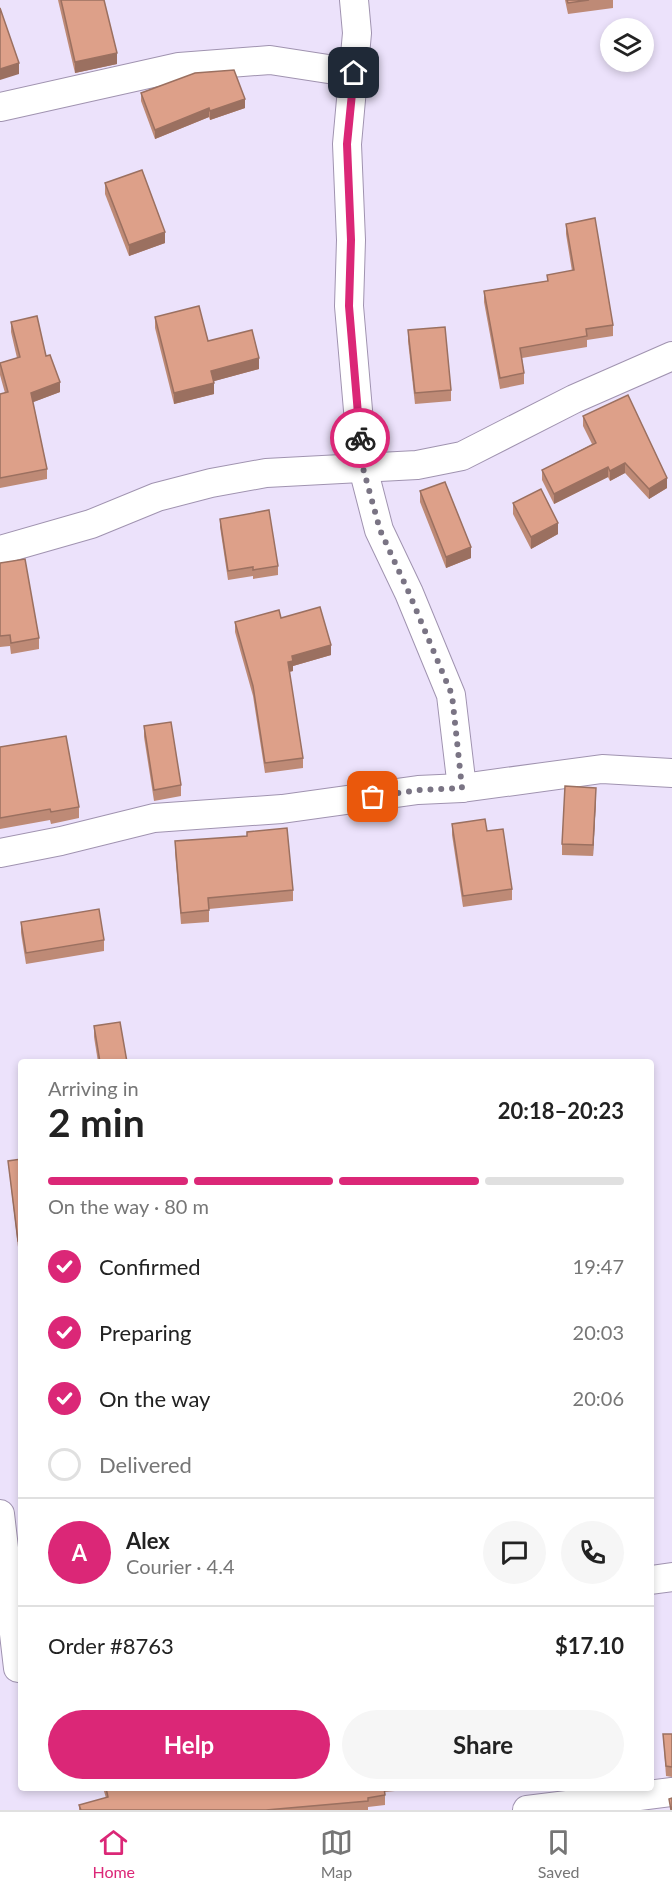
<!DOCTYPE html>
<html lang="en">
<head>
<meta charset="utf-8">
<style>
  body { margin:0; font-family:Lato,sans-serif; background:#f6f6f6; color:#222; height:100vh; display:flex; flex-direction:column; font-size:22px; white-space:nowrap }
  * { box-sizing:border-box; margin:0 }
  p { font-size:20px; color:#767676 }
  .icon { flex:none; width:33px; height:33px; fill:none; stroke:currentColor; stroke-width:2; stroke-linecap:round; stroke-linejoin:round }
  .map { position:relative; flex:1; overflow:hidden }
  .side { position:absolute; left:18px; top:1059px; width:636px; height:732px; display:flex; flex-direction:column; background:#fff; border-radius:6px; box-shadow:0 3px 9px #0003 }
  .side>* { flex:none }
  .tools { position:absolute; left:600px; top:18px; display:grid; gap:12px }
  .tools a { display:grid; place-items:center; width:54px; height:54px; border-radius:50%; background:#fff; box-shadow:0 3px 9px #0003; font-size:30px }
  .pin { position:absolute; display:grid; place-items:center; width:51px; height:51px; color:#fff; margin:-26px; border-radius:12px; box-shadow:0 3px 9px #0006 }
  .courier { position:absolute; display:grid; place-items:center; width:60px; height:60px; margin:-30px; border:4px solid #db2777; border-radius:50%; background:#fff; color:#222; box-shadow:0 2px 8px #0007 }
  .head em { font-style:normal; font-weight:700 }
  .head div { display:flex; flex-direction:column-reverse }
  .head { display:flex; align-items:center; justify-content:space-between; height:102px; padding:0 30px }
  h1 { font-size:39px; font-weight:700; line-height:45px }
  .bar { display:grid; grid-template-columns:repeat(4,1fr); gap:9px 6px; align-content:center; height:72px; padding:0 30px }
  .bar i { height:8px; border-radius:4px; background:#e0e0e0 }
  .bar .selected { background:#db2777 }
  .bar p { grid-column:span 4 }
  .line { display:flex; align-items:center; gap:15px; padding:0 30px; border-top:2px solid #e0e0e0 }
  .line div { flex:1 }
  .round { display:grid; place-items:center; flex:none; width:63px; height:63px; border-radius:32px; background:#f6f6f6 }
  ol { padding:0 30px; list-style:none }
  li { display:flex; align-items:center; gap:18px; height:66px }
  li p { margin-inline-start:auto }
  li .icon { padding:6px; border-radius:50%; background:#db2777; color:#fff; stroke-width:4 }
  li:last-child { color:#767676 }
  li i { width:33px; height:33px; border:3px solid #e0e0e0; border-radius:50% }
  .cta { display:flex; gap:12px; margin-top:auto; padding:12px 30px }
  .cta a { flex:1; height:69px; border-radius:36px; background:#db2777; color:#fff; font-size:24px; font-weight:700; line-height:69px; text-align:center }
  .cta a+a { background:#f6f6f6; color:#222 }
  .tabs { display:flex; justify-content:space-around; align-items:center; height:84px; border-top:2px solid #e0e0e0; background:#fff; font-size:16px; color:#767676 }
  .tabs a { display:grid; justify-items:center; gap:3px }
  .tabs .selected { color:#db2777 }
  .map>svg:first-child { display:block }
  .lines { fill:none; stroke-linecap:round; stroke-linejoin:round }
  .minor-casing { stroke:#a093b0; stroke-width:30 }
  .minor { stroke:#fff; stroke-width:28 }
  .wall { fill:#be8a76 }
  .shaded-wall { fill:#9b7060 }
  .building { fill:#dda089; stroke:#9b7060; stroke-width:1.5 }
  .done { stroke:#7a7484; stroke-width:6; stroke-dasharray:0 10.8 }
  .route { stroke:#db2777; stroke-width:8 }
</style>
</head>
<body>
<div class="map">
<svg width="672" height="1810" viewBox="0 0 672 1810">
  <rect width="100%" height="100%" fill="#ece2fb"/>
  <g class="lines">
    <defs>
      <g id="minor">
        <path d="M354 0 357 33 347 144 351 240 349 306 363 468 379 530 409 593 451 695 462 788"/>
        <path d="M0 107 179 67 270 60 354 73"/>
        <path d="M0 550 91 524 157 497 211 483 266 473 417 465 462 456 574 399 672 356"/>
        <path d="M0 853 61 841 154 818 282 809 418 790 462 788 602 769 672 773"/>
        <path d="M0 1514 18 1668"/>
        <path d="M651 1580 672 1577"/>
        <path d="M527 1810 672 1792"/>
      </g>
    </defs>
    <use href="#minor" class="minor-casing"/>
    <use href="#minor" class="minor"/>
  </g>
  <g class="wall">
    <path d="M58 0H104L117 64 75 73Z"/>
    <path d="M565 0H613V8L568 14Z"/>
    <path d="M141 93 245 108 210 120 209 117 155 139 141 101Z"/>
    <path d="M105 183 165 243 129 256 105 194Z"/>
    <path d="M566 224 613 325V336L587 340V347L522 358 524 373V384L500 389 484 302V291L547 281V275L572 271 566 234Z"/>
    <path d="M155 317 208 341 259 369 214 381V394L174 404 155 328Z"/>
    <path d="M11 322 46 356 60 392 33 402 47 469V479L0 488V394L5 393 0 375V363L17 358 11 332Z"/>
    <path d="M408 330 451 390V401L415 404 408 341Z"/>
    <path d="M583 416 667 488 649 499 625 473 610 481 608 477 554 504 542 480V470L592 444 583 426Z"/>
    <path d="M420 491 471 558 446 568 420 502Z"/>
    <path d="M513 503 558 534 531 549 513 514Z"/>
    <path d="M220 519 278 566V575L253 579V576L228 580 220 527Z"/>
    <path d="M0 563 39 638V649L11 654 10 646 0 647Z"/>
    <path d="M281 618 331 655 293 666V671L289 672 303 758V768L265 773 253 696 235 632V622Z"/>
    <path d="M144 726 181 785V796L154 801 144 737Z"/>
    <path d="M0 747 79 807V818L51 824 50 820 0 829Z"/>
    <path d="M596 799 593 856 562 855V844Z"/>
    <path d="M452 824 487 831 512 889V900L463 907 452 835Z"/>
    <path d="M175 841 293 890V901L209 909V922L181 924 175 852Z"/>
    <path d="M21 922 104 940V951L26 964 21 933Z"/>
    <path d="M94 1026 127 1062H98L94 1037Z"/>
    <path d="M21 1159V1247H18L8 1161Z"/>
    <path d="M663 1734H672V1777L666 1776Z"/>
    <path d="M103 1788H425L385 1792V1805L368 1807V1810H79V1805L106 1798Z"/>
  </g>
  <g class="shaded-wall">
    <path d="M117 53V64L75 73V62Z"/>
    <path d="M19 63V74L0 80V69Z"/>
    <path d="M245 99V108L210 120V111Z"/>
    <path d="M209 108V117L155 139V130Z"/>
    <path d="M165 232V243L129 256V245Z"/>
    <path d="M259 358V369L211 382V371Z"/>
    <path d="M60 382V392L31 403V393Z"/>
    <path d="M214 383V394L174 404V393Z"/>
    <path d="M625 463V473L610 481V471Z"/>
    <path d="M608 467V477L554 504V494Z"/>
    <path d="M667 478V488L649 499V489Z"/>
    <path d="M558 523V534L531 549V537Z"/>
    <path d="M471 547V558L446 568V557Z"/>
    <path d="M331 645V655L293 666V671L288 672V662L292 656Z"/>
    <path d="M596 788V799L593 856V845Z"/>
  </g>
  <g class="building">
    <path d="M61 0H104L117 53 75 62Z"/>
    <path d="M567 0H589L568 3Z"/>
    <path d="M0 8 19 63 0 69Z"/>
    <path d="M234 70 245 99 210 111 209 108 155 130 141 93 195 73Z"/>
    <path d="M142 170 165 232 129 245 105 183Z"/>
    <path d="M595 218 613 325 586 329 587 336 520 348 524 373 500 378 484 291 548 281 547 275 574 270 566 224Z"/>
    <path d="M199 306 208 341 252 330 259 358 211 371 214 383 174 393 155 317Z"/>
    <path d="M37 316 46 356 50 355 60 382 31 393 47 469 0 478V394L8 392 0 363 20 357 11 322Z"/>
    <path d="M445 327 451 390 415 393 408 330Z"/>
    <path d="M628 395 667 478 649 489 625 463 610 471 608 467 554 494 542 470 596 443 583 416Z"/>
    <path d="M445 482 471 547 446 557 420 491Z"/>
    <path d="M541 489 558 523 531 537 513 503Z"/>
    <path d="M269 510 278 566 253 570V567L228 571 220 519Z"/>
    <path d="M25 559 39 638 11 643 10 635 0 636V563Z"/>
    <path d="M320 607 331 645 292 656 293 661 288 662 303 758 265 763 253 686 235 622 279 610 281 618Z"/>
    <path d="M171 722 181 785 154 790 144 726Z"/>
    <path d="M66 736 79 807 51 812 50 809 0 818V747Z"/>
    <path d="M565 786 596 788 593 845 562 844Z"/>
    <path d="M485 819 487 831 503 829 512 889 463 896 452 824Z"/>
    <path d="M287 828 293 890 208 898 209 910 181 913 175 841 247 836V832Z"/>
    <path d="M99 909 104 940 26 953 21 922Z"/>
    <path d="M120 1022 127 1062H100L94 1026Z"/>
    <path d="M21 1159V1241H18L8 1161Z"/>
    <path d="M663 1734H672V1767L666 1766Z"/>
    <path d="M106 1788H384L385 1795 368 1798V1801L266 1810H81L79 1805 108 1797Z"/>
    <path d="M672 1798V1810H671L669 1799Z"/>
  </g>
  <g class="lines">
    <path class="done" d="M360 438 363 468 380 530 409 593 452 695 462 788 418 790 373 797"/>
    <path class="route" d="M354 73 347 144 351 240 349 306 360 438"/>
  </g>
</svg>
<div class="tools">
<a><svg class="icon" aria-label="layers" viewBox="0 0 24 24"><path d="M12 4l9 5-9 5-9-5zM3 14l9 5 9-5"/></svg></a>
</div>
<div class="pin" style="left:373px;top:797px;background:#ea580c"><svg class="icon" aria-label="bag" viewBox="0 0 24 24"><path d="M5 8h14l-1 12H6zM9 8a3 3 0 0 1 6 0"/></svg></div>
<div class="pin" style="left:354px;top:73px;background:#1f2937"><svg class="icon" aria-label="home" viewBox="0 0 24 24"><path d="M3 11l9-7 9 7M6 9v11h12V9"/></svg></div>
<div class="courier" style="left:360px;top:438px"><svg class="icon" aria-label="bike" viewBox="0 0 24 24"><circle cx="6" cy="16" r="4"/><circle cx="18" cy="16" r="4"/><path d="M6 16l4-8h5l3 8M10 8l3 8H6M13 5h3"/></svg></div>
<section class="side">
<div class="head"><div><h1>2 min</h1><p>Arriving in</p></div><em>20:18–20:23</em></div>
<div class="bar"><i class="selected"></i><i class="selected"></i><i class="selected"></i><i></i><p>On the way · 80 m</p></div>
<ol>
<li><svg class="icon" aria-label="check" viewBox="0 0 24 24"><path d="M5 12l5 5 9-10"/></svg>Confirmed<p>19:47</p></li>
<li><svg class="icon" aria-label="check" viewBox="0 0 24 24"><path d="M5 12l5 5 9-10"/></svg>Preparing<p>20:03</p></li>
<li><svg class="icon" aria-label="check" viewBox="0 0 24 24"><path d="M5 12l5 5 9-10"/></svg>On the way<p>20:06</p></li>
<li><i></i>Delivered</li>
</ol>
<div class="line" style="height:108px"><b class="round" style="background:#db2777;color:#fff">A</b><div><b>Alex</b><p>Courier · 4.4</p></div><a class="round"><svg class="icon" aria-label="chat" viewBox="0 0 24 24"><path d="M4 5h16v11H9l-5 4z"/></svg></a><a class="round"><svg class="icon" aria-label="phone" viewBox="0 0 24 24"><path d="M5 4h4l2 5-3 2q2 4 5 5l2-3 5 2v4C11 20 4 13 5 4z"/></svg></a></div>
<div class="line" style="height:78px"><div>Order #8763</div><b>$17.10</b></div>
<div class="cta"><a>Help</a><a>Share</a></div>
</section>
</div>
<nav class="tabs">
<a class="selected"><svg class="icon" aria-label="home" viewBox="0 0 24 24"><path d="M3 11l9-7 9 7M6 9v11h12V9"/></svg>Home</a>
<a><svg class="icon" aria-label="map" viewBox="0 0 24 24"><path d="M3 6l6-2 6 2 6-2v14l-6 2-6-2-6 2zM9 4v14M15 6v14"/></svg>Map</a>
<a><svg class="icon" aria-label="saved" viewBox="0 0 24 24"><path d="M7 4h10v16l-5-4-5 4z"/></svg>Saved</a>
</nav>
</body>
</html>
